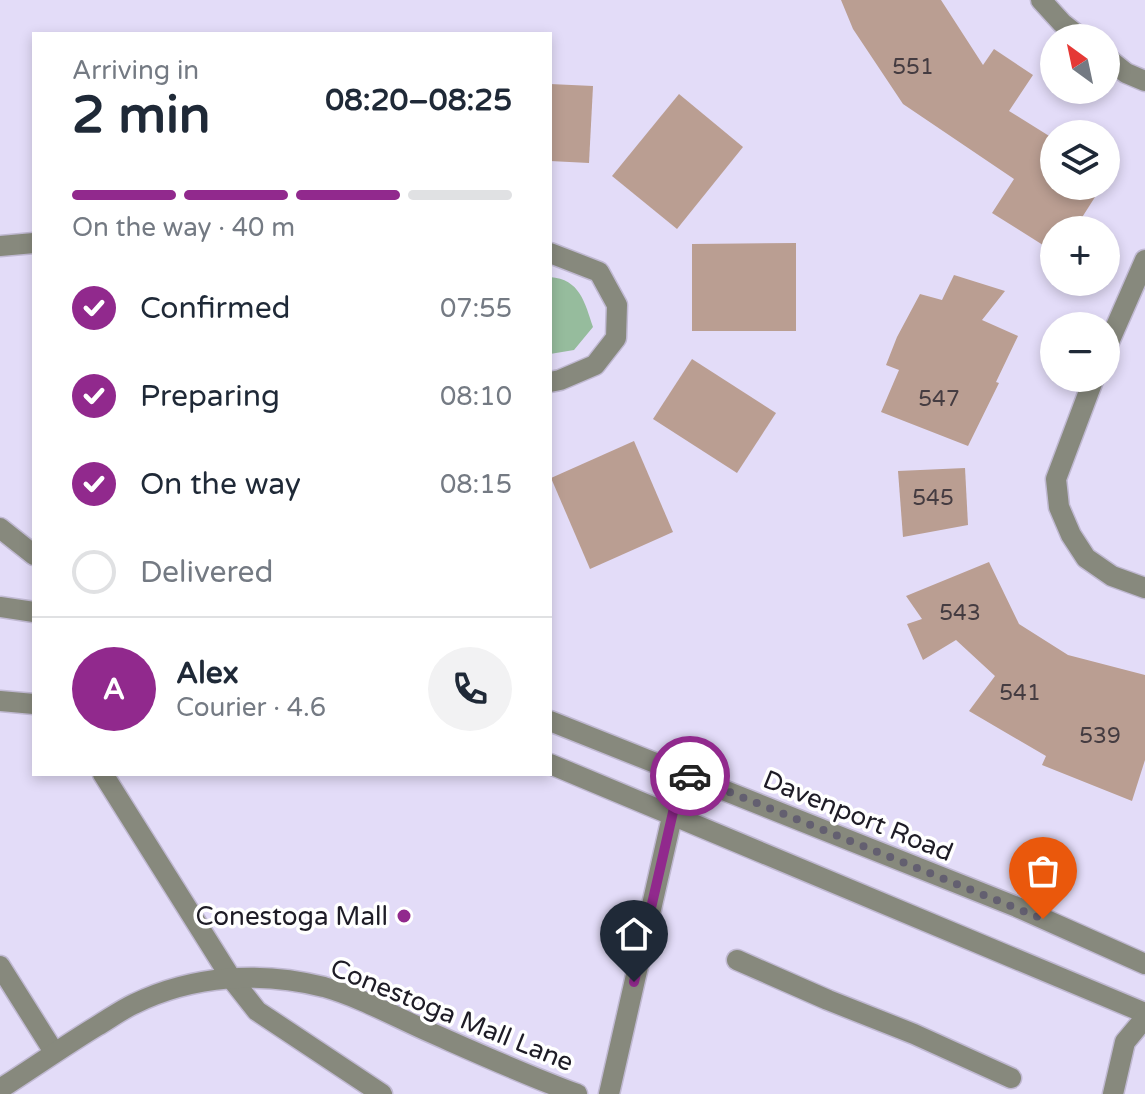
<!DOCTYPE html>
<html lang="en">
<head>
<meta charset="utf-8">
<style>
  body { margin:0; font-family:"Varela Round",sans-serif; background:#f2f2f3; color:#1f2937; height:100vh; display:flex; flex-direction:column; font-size:30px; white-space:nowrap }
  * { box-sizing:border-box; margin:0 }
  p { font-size:26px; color:#747a83 }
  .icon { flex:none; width:44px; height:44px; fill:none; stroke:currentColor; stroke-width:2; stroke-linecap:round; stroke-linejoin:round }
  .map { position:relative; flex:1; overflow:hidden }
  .details { position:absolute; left:32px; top:32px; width:520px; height:744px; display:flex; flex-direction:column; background:#fff; border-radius:0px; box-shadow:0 4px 12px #0003 }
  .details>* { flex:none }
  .needle { width:52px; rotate:327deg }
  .buttons { position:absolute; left:1040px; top:24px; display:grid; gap:16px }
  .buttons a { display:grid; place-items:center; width:80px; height:80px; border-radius:50%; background:#fff; box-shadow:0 4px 12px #0003; font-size:40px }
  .pin { position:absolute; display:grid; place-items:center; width:68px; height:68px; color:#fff; margin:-82px -34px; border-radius:50% 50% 50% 0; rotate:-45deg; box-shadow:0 0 8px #0007 }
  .pin .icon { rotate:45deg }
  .courier { position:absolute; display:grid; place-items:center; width:80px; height:80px; margin:-40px; border:6px solid #91298d; border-radius:50%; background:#fff; color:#222; box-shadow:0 2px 10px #0007 }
  .headline em { font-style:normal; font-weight:700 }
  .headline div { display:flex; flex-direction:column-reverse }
  .headline { display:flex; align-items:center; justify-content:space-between; height:136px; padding:0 40px }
  h1 { font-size:52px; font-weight:700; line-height:60px }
  .bar { display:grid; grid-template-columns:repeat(4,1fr); gap:12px 8px; align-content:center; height:96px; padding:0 40px }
  .bar i { height:10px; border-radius:6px; background:#e0e1e3 }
  .bar .active { background:#91298d }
  .bar p { grid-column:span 4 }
  .line { display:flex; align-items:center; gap:20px; padding:0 40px; border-top:2px solid #e0e1e3 }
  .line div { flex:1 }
  .round { display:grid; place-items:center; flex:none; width:84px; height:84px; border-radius:42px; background:#f2f2f3 }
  ol { padding:0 40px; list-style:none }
  li { display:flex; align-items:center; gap:24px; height:88px }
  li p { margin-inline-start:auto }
  li .icon { padding:8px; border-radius:50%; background:#91298d; color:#fff; stroke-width:4 }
  li:last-child { color:#747a83 }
  li i { width:44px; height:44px; border:4px solid #e0e1e3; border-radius:50% }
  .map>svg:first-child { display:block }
  .green { fill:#96bc9d }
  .building { fill:#ba9e92 }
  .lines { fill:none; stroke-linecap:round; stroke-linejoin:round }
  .minor-casing { stroke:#c0b9d2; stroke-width:23 }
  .minor { stroke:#87897d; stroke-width:20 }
  .done { stroke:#635f70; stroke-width:8; stroke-dasharray:0 14.4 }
  .route { stroke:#91298d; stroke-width:10 }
  .poi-dot { fill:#91298d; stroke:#fff; stroke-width:3 }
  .labels { text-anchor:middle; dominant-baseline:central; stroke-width:7; stroke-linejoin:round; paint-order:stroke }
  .number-label { font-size:22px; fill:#453c41 }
  .street-label { font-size:26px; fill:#1e1c26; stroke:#fff }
  .poi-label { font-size:26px; fill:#1e1c26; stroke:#fff; text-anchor:end }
</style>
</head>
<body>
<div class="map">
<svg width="1145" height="1094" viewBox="0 0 1145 1094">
  <rect width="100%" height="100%" fill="#e3dcf8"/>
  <path class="green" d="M550 277C580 279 585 303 593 327L574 350 550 354Z"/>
  <g class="building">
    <path d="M841 0H941L983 65 994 49 1033 75 1009 111 1054 139V186H1102L1074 230H1054V252L992 213 1014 179 903 104 853 29Z"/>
    <path d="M550 84 593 86 589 163 550 161Z"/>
    <path d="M679 94 743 147 677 229 612 176Z"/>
    <path d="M796 243V331H692V244Z"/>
    <path d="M954 275 1005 291 982 320 1018 336 996 382 999 383 968 446 881 412 899 370 886 365 897 337 920 294 942 300Z"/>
    <path d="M692 359 776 413 737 473 653 419Z"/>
    <path d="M634 441 673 532 590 569 551 478Z"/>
    <path d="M965 468 968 525 903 537 898 471Z"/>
    <path d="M989 562 1019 624 1068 655 1145 675V760L1132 801 1042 765 1046 756 969 711 995 676 956 640 923 660 907 624 922 619 906 596Z"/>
  </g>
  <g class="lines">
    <defs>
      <g id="minor">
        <path d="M1041 0 1062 23 1081 38"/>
        <path d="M1106 57 1126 73 1145 81"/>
        <path d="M0 246 34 243"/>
        <path d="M550 253 599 272 617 305 616 338 595 365 560 380 550 382"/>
        <path d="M1106 349 1145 260"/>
        <path d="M1094 378 1056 479 1059 507 1071 535 1086 558 1112 576 1145 588"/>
        <path d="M0 528 34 555"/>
        <path d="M0 607 34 612"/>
        <path d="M0 701 34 704"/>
        <path d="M550 721 1017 907 1145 964"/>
        <path d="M550 764 1145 1013"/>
        <path d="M103 774 231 978 257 1011 382 1094"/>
        <path d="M737 960 828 1000 914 1034 1011 1078"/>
        <path d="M0 966 54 1052"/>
        <path d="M0 1089C33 1068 64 1046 97 1026 109 1019 121 1010 134 1004 193 975 261 971 324 987 359 997 392 1015 425 1030 475 1052 525 1075 577 1094"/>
        <path d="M609 1094 682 773"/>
        <path d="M1113 1094 1125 1042 1145 1018"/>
      </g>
    </defs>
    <use href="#minor" class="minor-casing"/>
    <use href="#minor" class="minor"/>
  </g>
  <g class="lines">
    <path class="done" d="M690 776 1043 919"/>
    <path class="route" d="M634 982 682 773 690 776"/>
  </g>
  <circle class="poi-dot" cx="404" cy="916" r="8"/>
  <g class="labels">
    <g class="number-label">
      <text x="913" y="67">551</text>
      <text x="939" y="399">547</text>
      <text x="933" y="498">545</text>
      <text x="960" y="613">543</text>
      <text x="1020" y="693">541</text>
      <text x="1100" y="736">539</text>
    </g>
    <g class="street-label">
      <text transform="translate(858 816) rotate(22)">Davenport Road</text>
      <text transform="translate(452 1015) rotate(22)">Conestoga Mall Lane</text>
    </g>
    <g class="poi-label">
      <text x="388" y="916">Conestoga Mall</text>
    </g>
  </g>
</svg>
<div class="buttons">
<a><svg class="needle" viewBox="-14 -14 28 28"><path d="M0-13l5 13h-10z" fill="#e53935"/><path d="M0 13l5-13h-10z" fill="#747a83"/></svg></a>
<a><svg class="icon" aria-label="layers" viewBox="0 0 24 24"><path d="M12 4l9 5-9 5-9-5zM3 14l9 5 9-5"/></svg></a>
<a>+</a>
<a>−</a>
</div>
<div class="pin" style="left:1043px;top:919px;background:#ea580c"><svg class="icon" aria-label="bag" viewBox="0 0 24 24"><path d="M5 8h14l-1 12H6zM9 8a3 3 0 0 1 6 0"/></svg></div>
<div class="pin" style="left:634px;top:982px;background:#1f2937"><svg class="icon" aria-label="home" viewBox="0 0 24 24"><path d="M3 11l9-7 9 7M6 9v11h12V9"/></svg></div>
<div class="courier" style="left:690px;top:776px"><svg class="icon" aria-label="car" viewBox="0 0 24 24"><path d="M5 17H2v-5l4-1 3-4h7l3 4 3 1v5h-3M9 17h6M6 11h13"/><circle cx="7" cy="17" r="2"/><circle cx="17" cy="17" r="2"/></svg></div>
<section class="details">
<div class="headline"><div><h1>2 min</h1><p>Arriving in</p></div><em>08:20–08:25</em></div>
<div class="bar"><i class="active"></i><i class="active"></i><i class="active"></i><i></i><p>On the way · 40 m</p></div>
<ol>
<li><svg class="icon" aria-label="check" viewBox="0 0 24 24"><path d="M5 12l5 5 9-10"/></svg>Confirmed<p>07:55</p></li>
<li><svg class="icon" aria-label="check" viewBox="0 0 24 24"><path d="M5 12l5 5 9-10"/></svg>Preparing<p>08:10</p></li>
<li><svg class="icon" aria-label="check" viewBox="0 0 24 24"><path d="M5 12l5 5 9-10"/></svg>On the way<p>08:15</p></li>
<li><i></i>Delivered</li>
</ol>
<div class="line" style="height:144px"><b class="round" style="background:#91298d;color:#fff">A</b><div><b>Alex</b><p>Courier · 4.6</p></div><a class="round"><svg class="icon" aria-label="phone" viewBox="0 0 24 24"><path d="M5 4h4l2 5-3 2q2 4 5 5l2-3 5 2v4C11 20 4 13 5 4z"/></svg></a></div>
</section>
</div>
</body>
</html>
